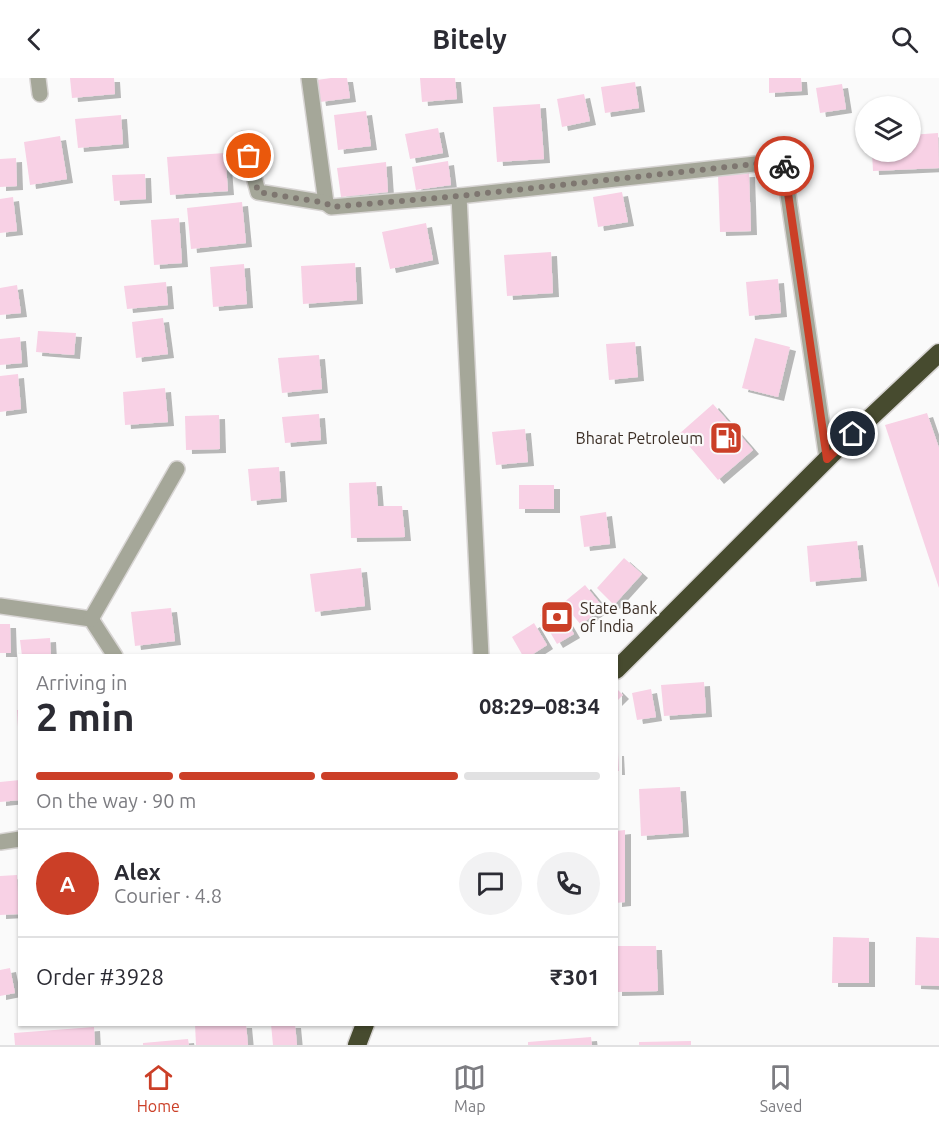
<!DOCTYPE html>
<html lang="en">
<head>
<meta charset="utf-8">
<style>
  body { margin:0; font-family:Ubuntu,sans-serif; background:#f2f2f3; color:#2b2b33; height:100vh; display:flex; flex-direction:column; font-size:22px; white-space:nowrap }
  * { box-sizing:border-box; margin:0 }
  p { font-size:20px; color:#7c7c81 }
  .icon { flex:none; width:33px; height:33px; fill:none; stroke:currentColor; stroke-width:2; stroke-linecap:round; stroke-linejoin:round }
  .map { position:relative; flex:1; overflow:hidden }
  .drawer { position:absolute; left:18px; top:576px; width:600px; height:372px; display:flex; flex-direction:column; background:#fff; border-radius:0px; box-shadow:0 2px 4px #0004 }
  .drawer>* { flex:none }
  .fabs { position:absolute; left:855px; top:18px; display:grid; gap:12px }
  .fabs a { display:grid; place-items:center; width:66px; height:66px; border-radius:50%; background:#fff; box-shadow:0 2px 4px #0004; font-size:30px }
  .pin { position:absolute; display:grid; place-items:center; width:51px; height:51px; color:#fff; margin:-26px; border:3px solid #fff; border-radius:50%; box-shadow:0 2px 6px #0007 }
  .courier { position:absolute; display:grid; place-items:center; width:60px; height:60px; margin:-30px; border:4px solid #cb3f27; border-radius:50%; background:#fff; color:#222; box-shadow:0 2px 8px #0007 }
  .headline em { font-style:normal; font-weight:600 }
  .headline div { display:flex; flex-direction:column-reverse }
  .headline { display:flex; align-items:center; justify-content:space-between; height:102px; padding:0 18px }
  h1 { font-size:39px; font-weight:600; line-height:45px }
  .bar { display:grid; grid-template-columns:repeat(4,1fr); gap:9px 6px; align-content:center; height:72px; padding:0 18px }
  .bar i { height:8px; border-radius:4px; background:#e1e1e2 }
  .bar .on { background:#cb3f27 }
  .bar p { grid-column:span 4 }
  .line { display:flex; align-items:center; gap:15px; padding:0 18px; border-top:2px solid #e1e1e2 }
  .line div { flex:1 }
  .round { display:grid; place-items:center; flex:none; width:63px; height:63px; border-radius:32px; background:#f2f2f3 }
  header { display:flex; justify-content:space-between; align-items:center; height:78px; padding:0 18px; background:#fff; font-size:27px; font-weight:600 }
  .dock { display:flex; justify-content:space-around; align-items:center; height:84px; border-top:2px solid #e1e1e2; background:#fff; font-size:16px; color:#7c7c81 }
  .dock a { display:grid; justify-items:center; gap:3px }
  .dock .on { color:#cb3f27 }
  .map>svg:first-child { display:block }
  .building { fill:#f8d1e5; filter:url(#shadow) }
  .lines { fill:none; stroke-linecap:round; stroke-linejoin:round }
  .street-casing { stroke:#d8d5d4; stroke-width:18 }
  .highway-casing { stroke:#d8d5d4; stroke-width:21 }
  .street { stroke:#a5a799; stroke-width:15 }
  .highway { stroke:#474b2f; stroke-width:18 }
  .done { stroke:#7e7670; stroke-width:6; stroke-dasharray:0 10.8 }
  .route { stroke:#cb3f27; stroke-width:8 }
  .labels { text-anchor:middle; dominant-baseline:central; stroke-width:4.5; stroke-linejoin:round; paint-order:stroke }
  .poi-label { font-size:16px; fill:#3c2f26; stroke:#fafafa; text-anchor:end }
</style>
</head>
<body>
<header><svg class="icon" aria-label="back" viewBox="0 0 24 24"><path d="M15 5l-7 7 7 7"/></svg>Bitely<svg class="icon" aria-label="search" viewBox="0 0 24 24"><circle cx="10" cy="10" r="6"/><path d="M15 15l6 6"/></svg></header>
<div class="map">
<svg width="939" height="967" viewBox="0 0 939 967">
  <defs>
    <filter id="shadow"><feDropShadow dx="6" dy="4" stdDeviation="0" flood-color="#0004"/></filter>
  </defs>
  <rect width="100%" height="100%" fill="#fafafa"/>
  <g class="building">
    <path d="M70 0H114L115 16 72 20Z"/>
    <path d="M331 0H347L350 20 320 24 317 2Z"/>
    <path d="M420 0H455L457 21 422 24Z"/>
    <path d="M769 0H801L802 13 769 15Z"/>
    <path d="M635 4 639 30 605 35 601 9Z"/>
    <path d="M842 6 846 31 820 35 816 10Z"/>
    <path d="M584 16 590 43 562 49 557 21Z"/>
    <path d="M540 26 544 81 497 84 493 29Z"/>
    <path d="M366 33 371 68 338 72 334 37Z"/>
    <path d="M121 37 123 66 78 70 75 41Z"/>
    <path d="M438 50 443 75 410 81 405 56Z"/>
    <path d="M938 55 939 90 873 93 872 74H910V57Z"/>
    <path d="M60 58 67 101 30 107 24 64Z"/>
    <path d="M225 75 228 113 170 117 167 79Z"/>
    <path d="M16 80 17 108 0 109V81Z"/>
    <path d="M448 83 451 107 416 112 412 89Z"/>
    <path d="M386 84 388 114 341 119 337 90Z"/>
    <path d="M749 95 751 153 720 154 718 96Z"/>
    <path d="M145 96 146 121 114 123 112 97Z"/>
    <path d="M622 114 628 144 598 149 593 119Z"/>
    <path d="M13 119 17 153 0 155V121Z"/>
    <path d="M242 124 246 165 191 171 187 130Z"/>
    <path d="M179 140 182 185 154 187 151 142Z"/>
    <path d="M426 145 433 182 390 191 382 154Z"/>
    <path d="M551 174 553 215 507 218 504 177Z"/>
    <path d="M355 185 357 222 303 226 301 188Z"/>
    <path d="M244 186 247 226 213 229 210 189Z"/>
    <path d="M778 201 781 235 749 238 746 204Z"/>
    <path d="M166 204 168 227 127 231 124 208Z"/>
    <path d="M17 207 21 235 0 237V210Z"/>
    <path d="M163 240 168 276 136 280 132 244Z"/>
    <path d="M38 253 76 255 74 277 36 274Z"/>
    <path d="M20 259 22 285 0 287V261Z"/>
    <path d="M755 260 790 269 778 319 742 310Z"/>
    <path d="M635 264 638 299 609 302 606 266Z"/>
    <path d="M319 277 322 311 282 315 278 280Z"/>
    <path d="M18 296 21 331 0 334V298Z"/>
    <path d="M165 310 168 344 125 347 123 314Z"/>
    <path d="M713 326 753 372 718 402 679 356Z"/>
    <path d="M927 335 939 370V510L885 347Z"/>
    <path d="M319 336 321 362 285 365 282 339Z"/>
    <path d="M219 337 220 371 186 372 185 338Z"/>
    <path d="M525 351 528 384 496 387 492 354Z"/>
    <path d="M279 389 281 420 251 423 248 391Z"/>
    <path d="M376 404 378 428H402L405 459 351 460 349 405Z"/>
    <rect x="519" y="407" width="35" height="24"/>
    <path d="M606 434 610 466 584 469 580 438Z"/>
    <path d="M857 463 861 499 810 504 807 468Z"/>
    <path d="M624 480 642 496 614 527 597 510Z"/>
    <path d="M361 490 365 528 315 534 310 496Z"/>
    <path d="M585 507 603 529 581 547 563 525Z"/>
    <path d="M557 527 574 556 557 566 540 537Z"/>
    <path d="M171 530 175 563 135 568 131 534Z"/>
    <path d="M534 545 547 567 530 578H523L512 559Z"/>
    <path d="M0 546H10L11 575H0Z"/>
    <path d="M50 560 51 578H22L20 562Z"/>
    <path d="M704 604 706 635 664 638 661 607Z"/>
    <path d="M616 610 623 617 616 624Z"/>
    <path d="M651 611 656 639 637 642 632 615Z"/>
    <path d="M17 632H20V649H18Z"/>
    <path d="M616 674H618L619 693H616Z"/>
    <path d="M20 702V722L0 724V704Z"/>
    <path d="M680 709 683 755 641 758 639 711Z"/>
    <path d="M625 752V824L616 825V753Z"/>
    <path d="M17 797 19 836 0 837V798Z"/>
    <path d="M833 859 869 860V905H832Z"/>
    <path d="M916 859 939 860V908L915 907Z"/>
    <path d="M616 868H656L658 913 616 914Z"/>
    <path d="M10 890 15 915 0 918V892Z"/>
    <path d="M195 946H246L248 967H196Z"/>
    <path d="M271 946H295L297 967H273Z"/>
    <path d="M94 949 95 967H15L14 955Z"/>
    <path d="M591 959 592 967H528V964Z"/>
    <path d="M188 961 189 967H143V965Z"/>
    <path d="M691 963V967H639V964Z"/>
  </g>
  <g class="lines">
    <defs>
      <g id="street">
        <path d="M38 0 40 16"/>
        <path d="M309 0 326 125 331 129 459 118 783 83 827 381"/>
        <path d="M244 61 258 114 326 125"/>
        <path d="M459 118 481 578"/>
        <path d="M0 528 91 541 115 578"/>
        <path d="M91 541 177 391"/>
        <path d="M0 764 20 761"/>
      </g>
      <g id="highway">
        <path d="M616 592 837 371 939 275"/>
        <path d="M357 967 365 946"/>
      </g>
    </defs>
    <use href="#street" class="street-casing"/>
    <use href="#highway" class="highway-casing"/>
    <use href="#street" class="street"/>
    <use href="#highway" class="highway"/>
  </g>
  <g class="lines">
    <path class="done" d="M249 78 258 114 326 125 331 129 459 118 783 83 784 88"/>
    <path class="route" d="M784 88 827 381 853 356"/>
  </g>
  <defs>
    <symbol id="fuel-square" viewBox="-11 -11 22 22"><rect x="-9" y="-9" width="18" height="18" rx="4" fill="#cb3f27" stroke="#fafafa"/><path d="M-5.5-6h7V0h2V4h1.3V-2.5L3-4.5l.8-.8L6-3V5H2.5V1h-1V6h-7ZM-4.2-4.7v3.2H.2V-4.7Z" fill="#fff"/></symbol>
    <symbol id="bank-square" viewBox="-11 -11 22 22"><rect x="-9" y="-9" width="18" height="18" rx="4" fill="#cb3f27" stroke="#fafafa"/><path d="M-6-4H6V4H-6ZM0-2.3a2.3 2.3 0 1 0 0 4.6a2.3 2.3 0 1 0 0-4.6Z" fill="#fff"/></symbol>
  </defs>
  <g fill-rule="evenodd">
    <use href="#fuel-square" x="707" y="341" width="38" height="38"/>
    <use href="#bank-square" x="538" y="520" width="38" height="38"/>
  </g>
  <g class="labels">
    <g class="poi-label">
      <text x="703" y="360">Bharat Petroleum</text>
      <text x="580" y="530" text-anchor="start">State Bank<tspan x="580" dy="18">of India</tspan></text>
    </g>
  </g>
</svg>
<div class="fabs">
<a><svg class="icon" aria-label="layers" viewBox="0 0 24 24"><path d="M12 4l9 5-9 5-9-5zM3 14l9 5 9-5"/></svg></a>
</div>
<div class="pin" style="left:249px;top:78px;background:#ea580c"><svg class="icon" aria-label="bag" viewBox="0 0 24 24"><path d="M5 8h14l-1 12H6zM9 8a3 3 0 0 1 6 0"/></svg></div>
<div class="pin" style="left:853px;top:356px;background:#1f2937"><svg class="icon" aria-label="home" viewBox="0 0 24 24"><path d="M3 11l9-7 9 7M6 9v11h12V9"/></svg></div>
<div class="courier" style="left:784px;top:88px"><svg class="icon" aria-label="bike" viewBox="0 0 24 24"><circle cx="6" cy="16" r="4"/><circle cx="18" cy="16" r="4"/><path d="M6 16l4-8h5l3 8M10 8l3 8H6M13 5h3"/></svg></div>
<section class="drawer">
<div class="headline"><div><h1>2 min</h1><p>Arriving in</p></div><em>08:29–08:34</em></div>
<div class="bar"><i class="on"></i><i class="on"></i><i class="on"></i><i></i><p>On the way · 90 m</p></div>
<div class="line" style="height:108px"><b class="round" style="background:#cb3f27;color:#fff">A</b><div><b>Alex</b><p>Courier · 4.8</p></div><a class="round"><svg class="icon" aria-label="chat" viewBox="0 0 24 24"><path d="M4 5h16v11H9l-5 4z"/></svg></a><a class="round"><svg class="icon" aria-label="phone" viewBox="0 0 24 24"><path d="M5 4h4l2 5-3 2q2 4 5 5l2-3 5 2v4C11 20 4 13 5 4z"/></svg></a></div>
<div class="line" style="height:78px"><div>Order #3928</div><b>₹301</b></div>
</section>
</div>
<nav class="dock">
<a class="on"><svg class="icon" aria-label="home" viewBox="0 0 24 24"><path d="M3 11l9-7 9 7M6 9v11h12V9"/></svg>Home</a>
<a><svg class="icon" aria-label="map" viewBox="0 0 24 24"><path d="M3 6l6-2 6 2 6-2v14l-6 2-6-2-6 2zM9 4v14M15 6v14"/></svg>Map</a>
<a><svg class="icon" aria-label="saved" viewBox="0 0 24 24"><path d="M7 4h10v16l-5-4-5 4z"/></svg>Saved</a>
</nav>
</body>
</html>
